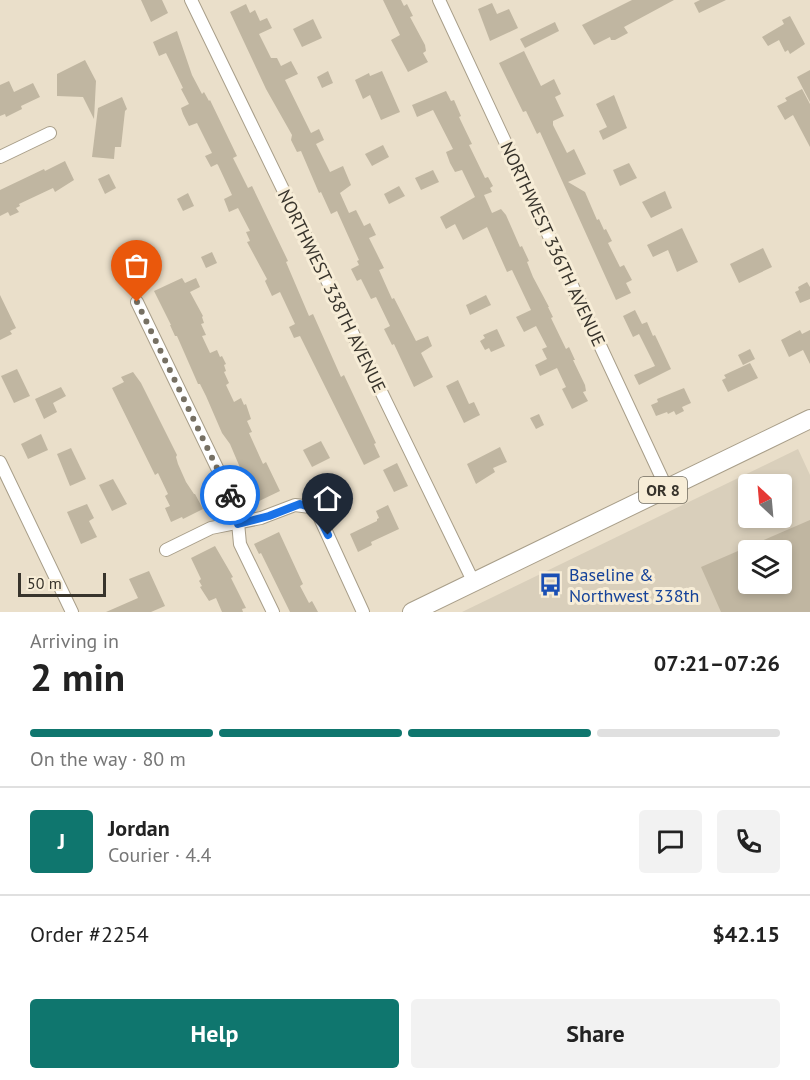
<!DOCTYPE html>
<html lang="en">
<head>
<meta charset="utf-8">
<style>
  body { margin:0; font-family:"PT Sans",sans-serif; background:#f2f2f2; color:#222; height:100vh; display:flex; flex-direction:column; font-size:22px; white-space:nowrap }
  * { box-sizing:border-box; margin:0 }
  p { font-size:20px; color:#767676 }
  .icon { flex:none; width:33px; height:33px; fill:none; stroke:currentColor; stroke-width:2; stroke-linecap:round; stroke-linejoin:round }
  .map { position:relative; height:612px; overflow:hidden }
  .panel { display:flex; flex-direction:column; background:#fff; flex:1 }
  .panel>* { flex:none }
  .needle { width:39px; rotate:334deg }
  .tools { position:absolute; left:738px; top:474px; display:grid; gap:12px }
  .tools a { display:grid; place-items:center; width:54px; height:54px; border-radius:6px; background:#fff; box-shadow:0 3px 9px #0003; font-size:30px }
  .scale { position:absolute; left:18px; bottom:15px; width:88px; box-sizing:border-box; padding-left:6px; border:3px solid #38342c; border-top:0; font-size:16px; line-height:21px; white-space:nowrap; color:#38342c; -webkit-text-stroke:4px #f7edd7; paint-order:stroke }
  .pin { position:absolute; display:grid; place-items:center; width:51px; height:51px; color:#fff; margin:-62px -26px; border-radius:50% 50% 50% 0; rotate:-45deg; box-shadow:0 0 6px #0007 }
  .pin .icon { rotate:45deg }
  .courier { position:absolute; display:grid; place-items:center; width:60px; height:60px; margin:-30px; border:4px solid #1a73e8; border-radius:50%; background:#fff; color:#222; box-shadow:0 2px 8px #0007 }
  .head em { font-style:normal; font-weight:700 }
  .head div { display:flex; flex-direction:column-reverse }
  .head { display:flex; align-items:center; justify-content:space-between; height:102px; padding:0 30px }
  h1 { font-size:39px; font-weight:700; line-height:45px }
  .bar { display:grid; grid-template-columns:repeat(4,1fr); gap:9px 6px; align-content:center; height:72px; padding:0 30px }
  .bar i { height:8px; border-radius:4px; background:#e0e0e0 }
  .bar .on { background:#0f766e }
  .bar p { grid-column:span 4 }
  .line { display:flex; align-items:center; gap:15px; padding:0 30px; border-top:2px solid #e0e0e0 }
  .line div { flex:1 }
  .round { display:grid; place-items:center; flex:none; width:63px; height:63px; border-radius:6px; background:#f2f2f2 }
  .primary-button { display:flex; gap:12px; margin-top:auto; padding:12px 30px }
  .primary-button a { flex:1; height:69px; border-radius:6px; background:#0f766e; color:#fff; font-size:24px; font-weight:700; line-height:69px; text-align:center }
  .primary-button a+a { background:#f2f2f2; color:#222 }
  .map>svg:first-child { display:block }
  .commercial { fill:#d9cfbb; fill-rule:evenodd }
  .building { fill:#c0b6a1; fill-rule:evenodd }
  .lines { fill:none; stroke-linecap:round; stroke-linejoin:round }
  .minor-casing { stroke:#a89e89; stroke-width:14 }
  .highway-casing { stroke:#a89e89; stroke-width:20 }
  .minor { stroke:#fff; stroke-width:12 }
  .highway { stroke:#fff; stroke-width:18 }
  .done { stroke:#767063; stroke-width:6; stroke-dasharray:0 10.8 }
  .route { stroke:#1a73e8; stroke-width:8 }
  .labels { text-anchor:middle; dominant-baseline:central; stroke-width:6; stroke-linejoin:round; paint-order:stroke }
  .shield { fill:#f7edd7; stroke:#716c5f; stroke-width:1.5 }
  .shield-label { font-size:16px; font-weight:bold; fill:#38342c }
  .street-label { font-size:18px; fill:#38342c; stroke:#f7edd7 }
  .transit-label { font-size:18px; fill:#164399; stroke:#f7edd7; text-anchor:start }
</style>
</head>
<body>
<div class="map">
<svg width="810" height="612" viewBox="0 0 810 612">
  <rect width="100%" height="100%" fill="#eadfca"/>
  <path class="commercial" d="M798 449 810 475V612H462ZM748 484H782V518H748ZM748 550H782V584H748Z"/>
  <g class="building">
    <path d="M141 0H162L168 13 151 22Z"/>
    <path d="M383 0H401L404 6 407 4 413 16 410 17 425 45 426 51 423 53 428 62 408 72 391 40 400 35Z"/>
    <path d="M632 0H674L624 27 628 33 615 40H611L610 37 594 45 582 25Z"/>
    <path d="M700 0H726L699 13 694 3Z"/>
    <path d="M492 3 497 14 509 9 518 28 490 41 478 9Z"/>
    <path d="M246 4 250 13 255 10 260 21 267 18 272 28 259 34 271 58H277L281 66 291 61 298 74 285 80 311 133 319 129 324 140 316 144 330 172 343 166 351 185 340 193 349 213 356 210 364 226 370 223 376 235 369 238 384 268 379 270 392 299 394 298 416 341 428 336 432 346 421 353 433 377 414 387 394 344 392 345 384 329 390 326 376 297 371 299 361 279 357 281 351 269 359 265 357 261 359 260 337 211 331 214 321 192 319 193 301 151 297 152 291 140 292 135 266 89 230 12Z"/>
    <path d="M790 16 805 44 790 54 788 50 785 52 779 40 768 46 762 37 784 24 782 20Z"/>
    <path d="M313 19 322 38 302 47 293 29Z"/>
    <path d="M555 22 559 31 525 48 520 39Z"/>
    <path d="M177 31 192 75 202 94 204 92 209 101 210 100 237 156 233 158 248 188 252 186 288 261 286 262 309 316 313 314 341 377 344 375 376 443 374 444 380 457 364 465 300 336 294 338 289 327 295 324 280 292 272 296 265 281 267 279 247 242 250 241 246 232 250 231 238 208 229 212 224 199 232 195 218 165 217 164 211 167 205 156 212 153 197 123 189 126 183 114 181 108 189 104 181 89 183 88 166 53 159 56 153 42Z"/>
    <path d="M524 51 541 86 554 79 561 94 555 97 564 116 553 121V125L567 153 574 149 586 174 568 182 585 192 597 220 599 219 604 230 606 229 612 241 608 243 620 267 624 265 632 280 626 283 631 293 616 300 540 132 537 134 526 111 523 112 499 63Z"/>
    <path d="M85 60 96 81 94 119 83 97 57 96V74Z"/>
    <path d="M810 70V102L797 77Z"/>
    <path d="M328 71 333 83 322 88 317 77Z"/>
    <path d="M382 71 400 112 381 120 370 95 363 99 355 80 369 73 370 76Z"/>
    <path d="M9 81 14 92 33 83 40 97 21 106 22 109 6 117 5 114 0 116V85Z"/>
    <path d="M802 89 810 104V147L793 115 785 120 777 106 787 101 785 98Z"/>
    <path d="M446 91 451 101 454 100 461 116 459 117 472 144 469 145 485 178 488 177 493 186 490 188 492 192 484 195 492 213 501 209 506 215 520 247 522 246 529 261 527 262 533 277 549 307H548L553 317 551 318 566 349 569 347 575 360H573L585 385 586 391 583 392 588 401 572 409 562 389 566 387 557 368 540 376 535 365 547 359 542 349 547 347 536 326 524 332 516 317 531 310 512 270 507 272 487 227 463 240 455 224 446 229 440 217 475 197 462 170 455 172 450 163 446 152 453 149 433 110 417 117 412 105Z"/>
    <path d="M614 95 627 128 603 140 599 131 607 127 596 104Z"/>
    <path d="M122 97 127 109 125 111 121 147H115L114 159 92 157 98 108Z"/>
    <path d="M383 145 389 157 372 166 365 154Z"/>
    <path d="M65 161 74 180 55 192 53 188 19 204 20 206 16 208 19 212 10 216 8 212 0 216V190L44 169 45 171Z"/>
    <path d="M629 163 637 178 620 186 613 170Z"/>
    <path d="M433 170 439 182 421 190 415 178Z"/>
    <path d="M109 174 116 188 105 194 98 179Z"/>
    <path d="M399 186 405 196 389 204 384 194Z"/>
    <path d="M665 191 672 208 651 218 642 202Z"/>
    <path d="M188 193 194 206 183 211 177 199Z"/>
    <path d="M682 228 698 262 677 272 668 250 653 257 647 245Z"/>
    <path d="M763 248 772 267 739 283 730 264Z"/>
    <path d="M212 252 217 263 206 268 201 257Z"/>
    <path d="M182 278 185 283 196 278 200 287 190 292 203 316 202 317 204 323 201 324 206 335 202 336 210 353 217 350 220 357 222 356 226 364 224 365 226 371 224 372 229 383 226 385 234 402 241 398 244 405 246 404 251 419 247 421 252 432 249 433 263 464 266 462 280 491 255 503 230 444 222 433 206 396 200 384H198L177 336H175L170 325H171L154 291Z"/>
    <path d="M807 282 810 287V299L800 303 795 292 799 290 798 287Z"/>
    <path d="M0 295 16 328 10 331 12 334 0 340Z"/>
    <path d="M486 295 491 305 470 315 466 305Z"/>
    <path d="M635 310 642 324 647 322 653 336 655 335 671 369 639 385 634 375 655 366 639 334 633 337 623 316Z"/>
    <path d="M497 329 505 346 491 352 489 348 485 350 480 341 485 338 483 335Z"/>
    <path d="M800 330 802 334 810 330V364L803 350 789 357 781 340Z"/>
    <path d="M750 349 755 359 743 365 738 355Z"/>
    <path d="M750 363 758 378 728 392 722 380 726 378 724 375Z"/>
    <path d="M17 369 30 396 14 403 1 376Z"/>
    <path d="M133 372 141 383 177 455 176 457 178 464 186 482 194 494H195L203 509 183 519 182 517 171 522 165 508 170 506 165 496 168 494 158 473 155 475 112 388 124 382 121 377Z"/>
    <path d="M458 380 469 404 474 402 480 415 464 423 446 386Z"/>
    <path d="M61 387 66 396 53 403 57 412 44 419 35 399Z"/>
    <path d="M684 388 691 403 682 407 684 411 676 415 674 411 668 414 667 412 656 416 651 405 658 402 657 399Z"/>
    <path d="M539 414 544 425 536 429 530 418Z"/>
    <path d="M41 434 48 450 28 459 21 444Z"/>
    <path d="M321 441 330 458 312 467 303 450Z"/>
    <path d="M500 447 507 462 493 468 495 472 476 484 467 464Z"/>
    <path d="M71 448 86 479 70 486 57 454Z"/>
    <path d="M397 463 408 486 394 492 383 470Z"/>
    <path d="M113 479 127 504 112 511 99 485Z"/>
    <path d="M87 504 94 518 89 521 97 537 81 544 67 512Z"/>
    <path d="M388 505 399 529 371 542 372 545 358 552 350 534 377 521V519L379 518 376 511Z"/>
    <path d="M810 520V612H721L701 567ZM748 550H782V584H748Z"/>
    <path d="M279 532 303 584 300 586 309 603 312 601 318 612H290L261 553 259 554 254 544Z"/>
    <path d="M215 546 233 577 231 578 246 608 242 609 243 612H222L216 598 209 601 200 587 202 586 199 581 201 579 191 558Z"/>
    <path d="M149 571 165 606 151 612H106L138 598 129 579Z"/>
  </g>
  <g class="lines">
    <defs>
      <g id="minor">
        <path d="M191 0 474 583"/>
        <path d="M439 0 667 489"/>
        <path d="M0 157 50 133"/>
        <path d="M137 302 234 503 237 512 240 544 273 612"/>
        <path d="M0 462 72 612"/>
        <path d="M166 550 211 528 261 518 295 505 310 507 319 516 363 612"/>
      </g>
      <path id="highway" d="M412 612 810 419"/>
    </defs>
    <use href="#minor" class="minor-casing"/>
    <use href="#highway" class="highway-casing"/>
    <use href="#minor" class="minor"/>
    <use href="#highway" class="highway"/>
  </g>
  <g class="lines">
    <path class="done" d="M137 302 230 495"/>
    <path class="route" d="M230 495 237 512 238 524 269 516 300 504 310 507 316 511 328 535"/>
  </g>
  <defs>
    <symbol id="bus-bare" viewBox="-9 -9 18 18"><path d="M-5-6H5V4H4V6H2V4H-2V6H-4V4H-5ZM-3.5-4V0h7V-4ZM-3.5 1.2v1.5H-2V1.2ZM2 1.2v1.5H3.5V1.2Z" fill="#1a4fb4" stroke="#f7edd7" stroke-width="2.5" paint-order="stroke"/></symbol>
  </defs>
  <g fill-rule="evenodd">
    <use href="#bus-bare" x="534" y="568" width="33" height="33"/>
  </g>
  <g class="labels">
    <rect class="shield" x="639" y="477" width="48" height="26" rx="4.5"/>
    <g class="shield-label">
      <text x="663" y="490">OR 8</text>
    </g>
    <g class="street-label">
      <text transform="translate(553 244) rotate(65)">NORTHWEST 336TH AVENUE</text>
      <text transform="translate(332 291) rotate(64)">NORTHWEST 338TH AVENUE</text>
    </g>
    <g class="transit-label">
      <text x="569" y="574">Baseline &amp;<tspan x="569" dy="21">Northwest 338th</tspan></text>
    </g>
  </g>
</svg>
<div class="tools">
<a><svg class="needle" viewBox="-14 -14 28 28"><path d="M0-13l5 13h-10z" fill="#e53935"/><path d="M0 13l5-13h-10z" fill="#767676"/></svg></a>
<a><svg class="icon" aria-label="layers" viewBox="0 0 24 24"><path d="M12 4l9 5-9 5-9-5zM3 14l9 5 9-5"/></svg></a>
</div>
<div class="scale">50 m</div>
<div class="pin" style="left:137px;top:302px;background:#ea580c"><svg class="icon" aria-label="bag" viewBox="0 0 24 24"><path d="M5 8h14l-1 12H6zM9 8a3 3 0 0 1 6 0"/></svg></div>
<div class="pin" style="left:328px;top:535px;background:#1f2937"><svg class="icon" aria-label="home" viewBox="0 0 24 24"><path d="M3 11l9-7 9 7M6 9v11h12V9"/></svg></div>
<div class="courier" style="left:230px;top:495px"><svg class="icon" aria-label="bike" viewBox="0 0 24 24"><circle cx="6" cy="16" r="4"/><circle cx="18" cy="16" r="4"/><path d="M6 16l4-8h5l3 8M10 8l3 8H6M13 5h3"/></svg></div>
</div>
<section class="panel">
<div class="head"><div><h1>2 min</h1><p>Arriving in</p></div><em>07:21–07:26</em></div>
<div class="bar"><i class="on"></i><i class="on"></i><i class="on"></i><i></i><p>On the way · 80 m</p></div>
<div class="line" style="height:108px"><b class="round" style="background:#0f766e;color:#fff">J</b><div><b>Jordan</b><p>Courier · 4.4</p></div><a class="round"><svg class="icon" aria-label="chat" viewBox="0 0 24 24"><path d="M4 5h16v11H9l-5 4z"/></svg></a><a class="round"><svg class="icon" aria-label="phone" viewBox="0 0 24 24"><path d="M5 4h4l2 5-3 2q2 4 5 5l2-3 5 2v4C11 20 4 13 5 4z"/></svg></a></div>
<div class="line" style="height:78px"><div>Order #2254</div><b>$42.15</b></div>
<div class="primary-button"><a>Help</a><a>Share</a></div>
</section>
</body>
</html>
